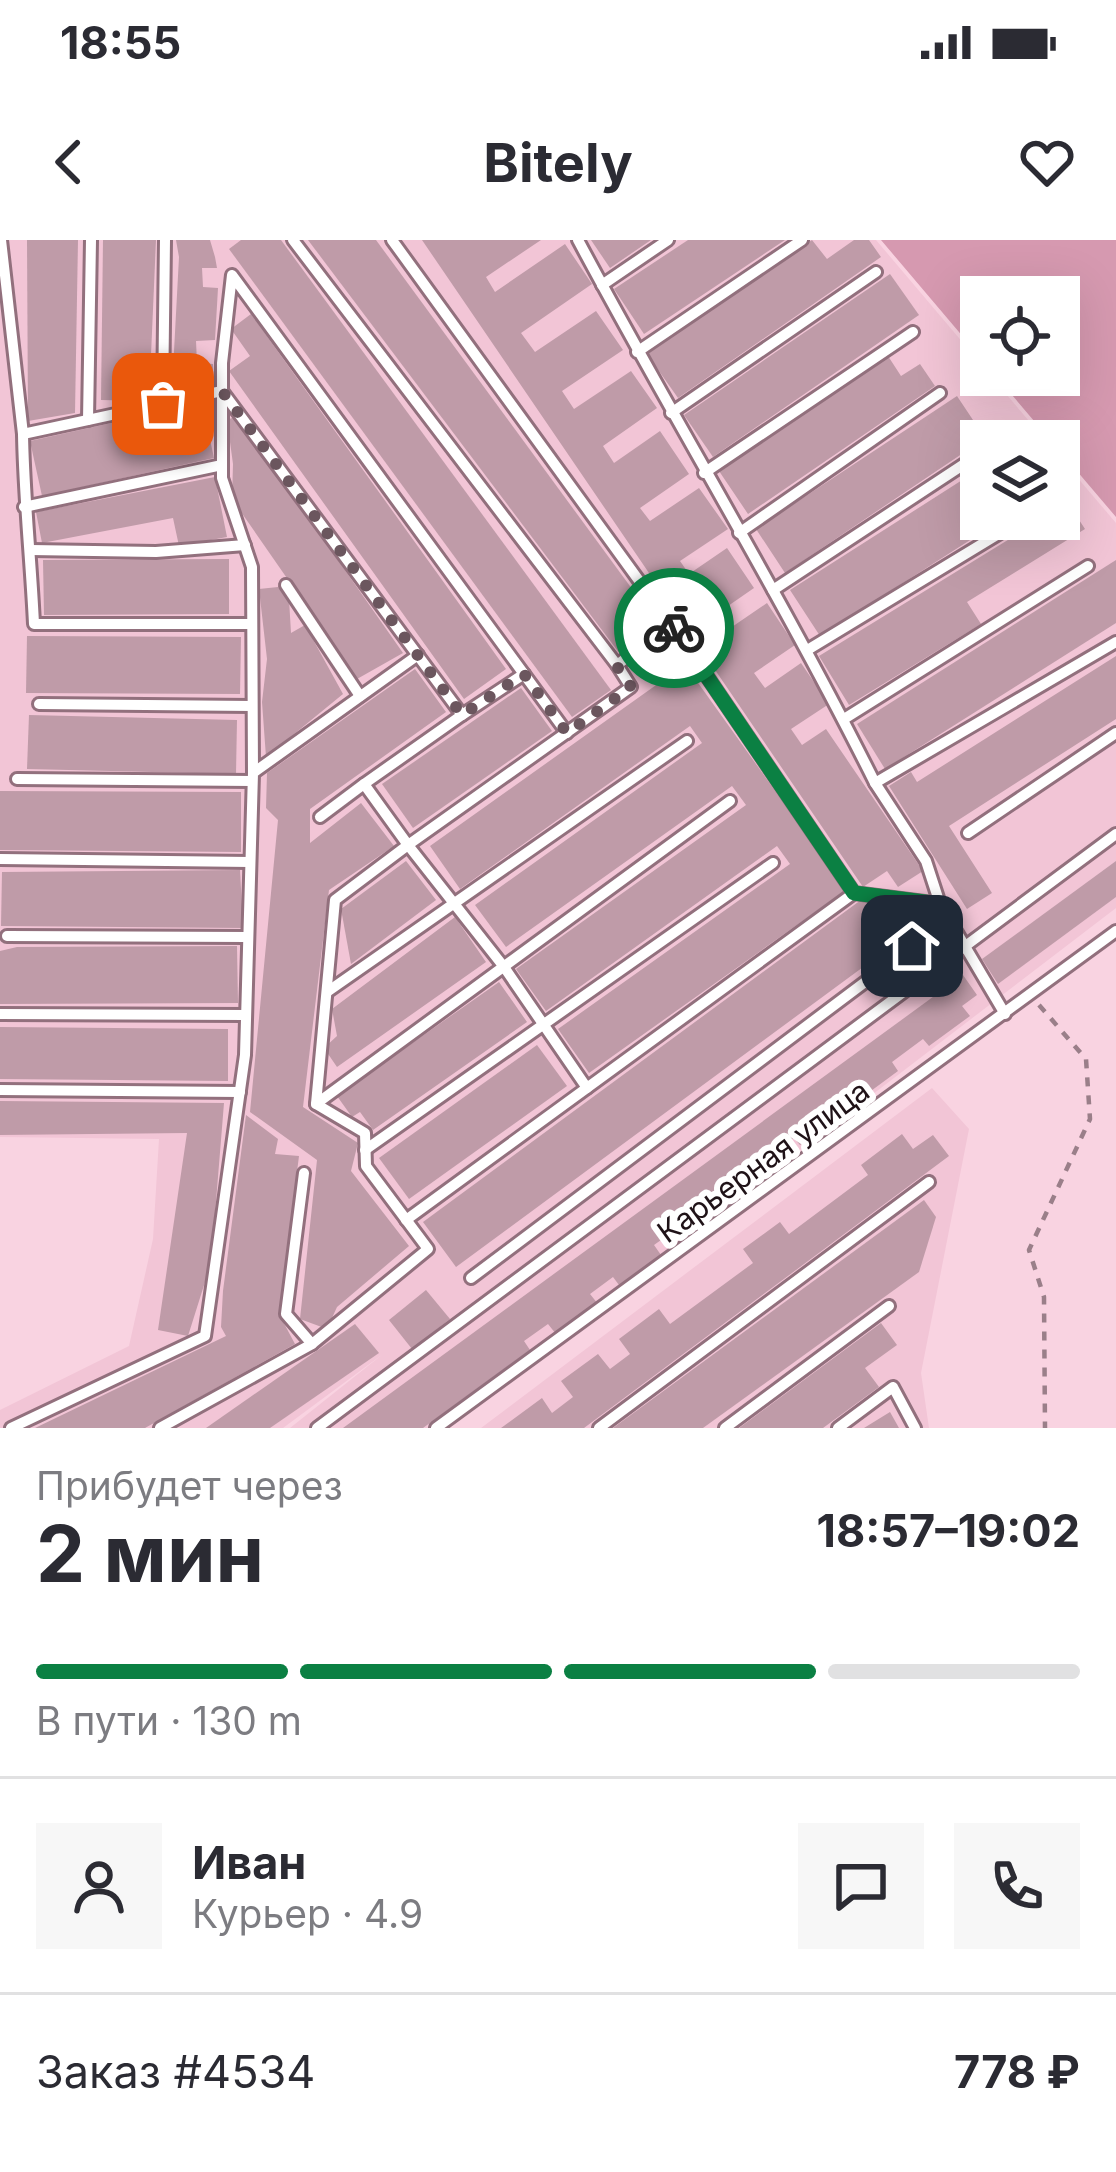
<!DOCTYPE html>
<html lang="ru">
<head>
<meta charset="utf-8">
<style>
  body { margin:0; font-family:Inter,sans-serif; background:#f7f7f7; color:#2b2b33; height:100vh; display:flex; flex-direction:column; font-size:45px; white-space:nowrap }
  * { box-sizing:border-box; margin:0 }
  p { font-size:39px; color:#7c7c81 }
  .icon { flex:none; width:66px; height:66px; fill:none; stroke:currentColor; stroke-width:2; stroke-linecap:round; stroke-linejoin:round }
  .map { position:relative; height:1188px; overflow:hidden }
  .details { display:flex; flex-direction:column; background:#fff; flex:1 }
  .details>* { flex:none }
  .controls { position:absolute; left:960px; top:36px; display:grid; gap:24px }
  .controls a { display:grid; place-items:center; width:120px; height:120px; border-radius:0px; background:#fff; box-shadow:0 12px 48px #0002; font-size:60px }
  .pin { position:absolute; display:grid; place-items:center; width:102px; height:102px; color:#fff; margin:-51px; border-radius:24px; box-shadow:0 6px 18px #0006 }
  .courier { position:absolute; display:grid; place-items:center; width:120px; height:120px; margin:-60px; border:9px solid #0b8043; border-radius:50%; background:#fff; color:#222; box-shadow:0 3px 15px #0007 }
  .summary em { font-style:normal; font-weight:700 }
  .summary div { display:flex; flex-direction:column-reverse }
  .summary { display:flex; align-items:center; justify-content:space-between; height:204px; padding:0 36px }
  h1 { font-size:78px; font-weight:700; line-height:90px }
  .bar { display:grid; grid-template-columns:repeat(4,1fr); gap:18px 12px; align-content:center; height:144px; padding:0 36px }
  .bar i { height:15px; border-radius:9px; background:#e1e1e2 }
  .bar .current { background:#0b8043 }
  .bar p { grid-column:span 4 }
  .line { display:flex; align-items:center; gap:30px; padding:0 36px; border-top:3px solid #e1e1e2 }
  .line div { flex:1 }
  .round { display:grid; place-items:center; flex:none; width:126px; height:126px; border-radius:0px; background:#f7f7f7 }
  .status { display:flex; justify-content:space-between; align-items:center; height:84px; padding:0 60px; background:#fff; direction:ltr }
  .status svg { height:33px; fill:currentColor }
  header { display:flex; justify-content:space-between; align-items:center; height:156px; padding:0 36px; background:#fff; font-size:54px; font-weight:700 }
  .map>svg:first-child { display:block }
  .built { fill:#f2c5d6 }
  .green { fill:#d699b0 }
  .building { fill:#bf9ba8 }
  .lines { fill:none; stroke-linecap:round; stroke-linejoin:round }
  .lane-casing { stroke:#92707d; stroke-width:16 }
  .path { stroke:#9a7f89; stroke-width:4.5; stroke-dasharray:9 9; stroke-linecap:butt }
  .lane { stroke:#fff; stroke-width:10 }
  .done { stroke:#6b565e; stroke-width:12; stroke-dasharray:0 21.6 }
  .route { stroke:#0b8043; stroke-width:15 }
  .labels { text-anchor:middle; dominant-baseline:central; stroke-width:12; stroke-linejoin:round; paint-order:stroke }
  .street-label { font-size:30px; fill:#1f1217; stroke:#fff }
</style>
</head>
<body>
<div class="status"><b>18:55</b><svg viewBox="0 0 49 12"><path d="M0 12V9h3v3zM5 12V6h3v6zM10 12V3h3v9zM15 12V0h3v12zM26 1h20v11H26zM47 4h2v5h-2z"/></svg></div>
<header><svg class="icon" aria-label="back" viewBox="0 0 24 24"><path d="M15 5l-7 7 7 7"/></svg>Bitely<svg class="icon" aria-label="heart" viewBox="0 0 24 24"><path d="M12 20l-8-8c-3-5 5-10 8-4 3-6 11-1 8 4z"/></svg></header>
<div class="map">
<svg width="1116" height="1188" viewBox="0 0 1116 1188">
  <rect width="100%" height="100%" fill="#f9d3e1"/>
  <g class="built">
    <path d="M0 0H876L981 124V135H990L1046 201H981V279H1059V216L1116 283V668L437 1188H290L383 1114 283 1188H0V1170L129 1106 153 999 159 899 0 897Z"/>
    <path d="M932 848 969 889 921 1133 929 1188H481Z"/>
  </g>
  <path class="green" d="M881 0H1116V277L1059 210V201H1051L995 135H1059V57H981V118Z"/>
  <g class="building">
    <path d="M27 0H78L75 173 28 181Z"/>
    <path d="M103 0H156L149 161 101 160Z"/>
    <path d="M176 0H210L215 17 217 28H202L203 47 218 48 215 100 196 101 197 123 213 124 214 150 172 149 179 17Z"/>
    <path d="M241 0H281L611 450 572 477 229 9Z"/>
    <path d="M308 0H376L660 387 620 414Z"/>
    <path d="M422 0H541L486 37 495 52 565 4 592 44 521 93 535 112 596 71 623 110 562 151 574 169 631 131 657 168 603 206 614 223 660 191 689 234 640 268 650 281 699 248 728 289 680 321 689 334 727 308 754 348 715 375 726 391 767 363 795 405 754 433 765 448 801 423 829 464 791 489 802 505 826 489 923 631 898 647 887 631 863 647Z"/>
    <path d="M591 0H651L610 28Z"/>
    <path d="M688 0H785L644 94 614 49Z"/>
    <path d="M812 0 827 19 854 0H869L881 17 678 158 647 114Z"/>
    <path d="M890 34 919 75 713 217 684 175Z"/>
    <path d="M251 74 506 429 464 459 229 131 250 116 231 89Z"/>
    <path d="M888 116 901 136 920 124 935 146 748 274 719 231Z"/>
    <path d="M957 156 987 201H981L785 333 756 289Z"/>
    <path d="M202 163 214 218 42 256 30 201Z"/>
    <path d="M237 176 403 413 357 439 232 259 233 224 227 180Z"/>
    <path d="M981 228V279H1003L820 396 790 350Z"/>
    <path d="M215 237 227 297 179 306 173 278 42 303 36 272Z"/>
    <path d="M1068 263 1085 289 967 362 981 384 849 465 819 416 1042 279H1059V268Z"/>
    <path d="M229 319V374L44 375 43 320Z"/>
    <path d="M1116 320V383L885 529 857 484Z"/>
    <path d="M278 347 289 359 291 393 305 385 343 454 266 517 262 462 267 419 259 349Z"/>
    <path d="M27 396 241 397 240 454 26 453Z"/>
    <path d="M666 398 846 650 589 833 558 789 790 624 777 606 546 771 516 729 746 565 732 546 506 707 475 665 702 503 690 486 460 649 430 606 666 438 647 411Z"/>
    <path d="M1116 416V479L949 586 992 653 967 669 889 546 911 532 917 542Z"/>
    <path d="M415 429 446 472 310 569V603L361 563 394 606 329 650 303 867 358 903 351 931 409 1006 337 1067 327 1089 300 1079 317 920 250 872 278 580 266 568 267 533Z"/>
    <path d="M521 448 552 491 413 588 382 544Z"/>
    <path d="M29 475 237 480 236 534 27 529Z"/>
    <path d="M0 551 241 552V612L0 610Z"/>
    <path d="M406 621 436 660 351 724 341 669Z"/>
    <path d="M1116 621V657L998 744 982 719Z"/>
    <path d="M240 630 243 688 1 686 2 632Z"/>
    <path d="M865 657 880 678 894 667 912 691 456 1027 423 982Z"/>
    <path d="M455 677 486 722 337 827 324 808 337 796 332 769Z"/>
    <path d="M237 706 238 763 0 764V711L17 707Z"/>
    <path d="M963 735 977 755 962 766 970 776 929 806 923 799 892 822 898 831 860 859 854 852 833 867 840 876 800 905 794 898 775 912 783 922 743 951 736 941 717 955 726 966 681 998 675 990 654 1005 661 1015 619 1045 613 1037 590 1054 598 1064 556 1094 548 1084 524 1101 530 1110 423 1188H343Z"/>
    <path d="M499 742 527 782 373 890 360 872 352 877 337 856Z"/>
    <path d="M0 787 228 789V841L0 839Z"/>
    <path d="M537 805 567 846 409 959 379 918Z"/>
    <path d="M0 861 224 863 211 1023 188 1096 158 1090 187 893 0 895Z"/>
    <path d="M246 875 278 899 275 914 299 916 279 1074 295 1104 145 1188H35L226 1096 221 1087 223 1051Z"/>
    <path d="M902 894 913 909 933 895 949 916 584 1188H501L542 1158 552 1173 573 1157 561 1141 598 1114 610 1129 630 1114 619 1099 659 1069 670 1084 753 1023 743 1009 780 982 789 994 868 935 861 925Z"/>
    <path d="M924 960 936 977 919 1032 703 1188H613Z"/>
    <path d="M426 1050 450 1079 412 1109 389 1080Z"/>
    <path d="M881 1083 897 1105 865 1128 879 1147 823 1188H739Z"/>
    <path d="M355 1084 379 1113 270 1188H206Z"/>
    <path d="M890 1172 899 1188H864Z"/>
  </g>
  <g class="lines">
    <defs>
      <g id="lane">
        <path d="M1 0 23 194 222 151 462 475 364 544 408 605 335 660 316 864 365 893 366 926 428 1009 312 1104"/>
        <path d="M293 0 617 425"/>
        <path d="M392 0 685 404 854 653 940 664 1005 774"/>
        <path d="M578 0C675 182 783 358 875 543"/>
        <path d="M602 45 668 0"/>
        <path d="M637 112 802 0"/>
        <path d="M163 164 165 0"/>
        <path d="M671 173 876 32"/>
        <path d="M88 180 91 0"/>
        <path d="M23 194C24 258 31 320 34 384H252"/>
        <path d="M704 233 913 92"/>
        <path d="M24 267 222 225"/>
        <path d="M739 293 940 153"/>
        <path d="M31 310 156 312 245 305"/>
        <path d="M286 345 360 456"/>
        <path d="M773 350 981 213"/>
        <path d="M809 409 1023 279"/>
        <path d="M39 464 252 466"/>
        <path d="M462 475 524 434"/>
        <path d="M844 479 1088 326"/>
        <path d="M253 533 252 327 222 238V123L232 35 567 493"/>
        <path d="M17 539 252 541"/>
        <path d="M320 577 364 544"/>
        <path d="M968 593 1116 493"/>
        <path d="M0 619 250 622"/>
        <path d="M940 664 926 621 875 543 1116 402"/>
        <path d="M7 696 248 697"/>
        <path d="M327 752 687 501"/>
        <path d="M0 774 246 775"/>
        <path d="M587 848 504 727 408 605 631 447 617 425 671 384"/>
        <path d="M0 850 240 852"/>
        <path d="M316 864 730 561"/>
        <path d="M365 910 773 623"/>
        <path d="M406 980 854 653"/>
        <path d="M471 1038 949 679"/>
        <path d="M11 1188 205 1096 245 815 253 533 418 415"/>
        <path d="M160 1188 312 1104 286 1074 304 933"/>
        <path d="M317 1188 1116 594"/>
        <path d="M436 1188 1116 691"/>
        <path d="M599 1188 929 942"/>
        <path d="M725 1188 889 1066"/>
        <path d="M838 1188 893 1147 915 1188"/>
      </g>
    </defs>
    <use href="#lane" class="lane-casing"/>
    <path class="path" d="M1039 765 1086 819 1090 879 1029 1010 1044 1057 1045 1188"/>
    <use href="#lane" class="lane"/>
  </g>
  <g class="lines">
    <path class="done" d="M163 164 222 151 462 475 524 434 567 493 631 447 616 425 671 385 674 388"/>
    <path class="route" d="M674 388 854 653 940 664 949 679 912 706"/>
  </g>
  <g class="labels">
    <g class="street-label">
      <text transform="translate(763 921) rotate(-36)">Карьерная улица</text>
    </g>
  </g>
</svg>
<div class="controls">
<a><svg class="icon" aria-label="locate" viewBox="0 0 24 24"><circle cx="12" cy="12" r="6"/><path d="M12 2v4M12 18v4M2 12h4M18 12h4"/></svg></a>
<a><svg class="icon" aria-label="layers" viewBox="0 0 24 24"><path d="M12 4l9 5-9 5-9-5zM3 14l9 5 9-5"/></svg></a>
</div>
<div class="pin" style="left:163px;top:164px;background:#ea580c"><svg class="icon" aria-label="bag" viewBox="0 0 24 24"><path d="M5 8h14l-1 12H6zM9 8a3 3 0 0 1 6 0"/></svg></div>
<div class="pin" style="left:912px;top:706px;background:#1f2937"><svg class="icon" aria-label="home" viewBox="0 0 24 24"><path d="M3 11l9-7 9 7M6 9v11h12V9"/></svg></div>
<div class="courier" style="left:674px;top:388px"><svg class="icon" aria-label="bike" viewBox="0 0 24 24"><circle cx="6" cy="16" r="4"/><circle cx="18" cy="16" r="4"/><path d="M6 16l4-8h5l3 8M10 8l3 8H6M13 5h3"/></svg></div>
</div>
<section class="details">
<div class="summary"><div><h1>2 мин</h1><p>Прибудет через</p></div><em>18:57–19:02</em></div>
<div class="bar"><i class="current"></i><i class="current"></i><i class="current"></i><i></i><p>В пути · 130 m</p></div>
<div class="line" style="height:216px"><a class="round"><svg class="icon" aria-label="person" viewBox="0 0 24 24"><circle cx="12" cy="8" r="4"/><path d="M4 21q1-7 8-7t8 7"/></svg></a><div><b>Иван</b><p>Курьер · 4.9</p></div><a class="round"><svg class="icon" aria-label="chat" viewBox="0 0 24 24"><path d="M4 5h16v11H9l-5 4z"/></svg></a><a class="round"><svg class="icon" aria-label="phone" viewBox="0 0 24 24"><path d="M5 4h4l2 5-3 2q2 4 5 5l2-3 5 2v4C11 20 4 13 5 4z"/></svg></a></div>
<div class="line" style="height:156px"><div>Заказ #4534</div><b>778 ₽</b></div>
</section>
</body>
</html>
